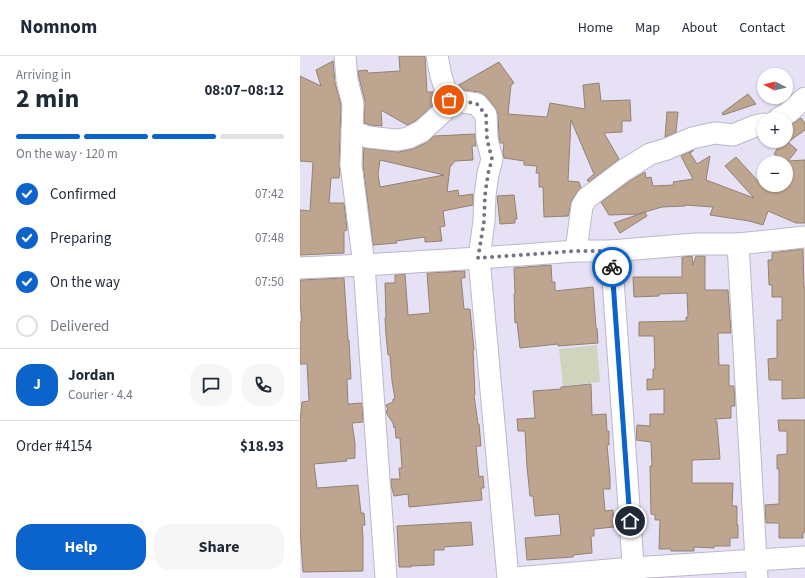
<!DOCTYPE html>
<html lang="en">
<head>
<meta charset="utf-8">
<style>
  body { margin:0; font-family:"Source Sans 3",sans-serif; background:#f6f6f7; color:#1f2937; height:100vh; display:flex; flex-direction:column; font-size:15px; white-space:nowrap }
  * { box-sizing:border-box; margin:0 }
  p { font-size:13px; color:#747a83 }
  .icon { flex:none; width:22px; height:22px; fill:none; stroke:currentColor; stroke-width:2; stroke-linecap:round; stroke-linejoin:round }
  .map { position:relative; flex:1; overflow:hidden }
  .details { display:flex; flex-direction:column; background:#fff; width:300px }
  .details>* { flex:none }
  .needle { width:26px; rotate:277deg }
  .fabs { position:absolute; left:457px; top:12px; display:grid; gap:8px }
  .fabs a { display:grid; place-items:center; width:36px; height:36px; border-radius:50%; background:#fff; box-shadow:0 1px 3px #0004; font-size:20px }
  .pin { position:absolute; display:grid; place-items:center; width:34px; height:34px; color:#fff; margin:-17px; border:2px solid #fff; border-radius:50%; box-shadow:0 1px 4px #0007 }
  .courier { position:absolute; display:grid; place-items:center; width:40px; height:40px; margin:-20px; border:3px solid #0b63cc; border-radius:50%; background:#fff; color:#222; box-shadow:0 1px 5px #0007 }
  .headline em { font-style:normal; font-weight:700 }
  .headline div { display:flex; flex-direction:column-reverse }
  .headline { display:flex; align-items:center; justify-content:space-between; height:68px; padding:0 16px }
  h1 { font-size:26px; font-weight:700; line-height:30px }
  .bar { display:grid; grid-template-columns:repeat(4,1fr); gap:6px 4px; align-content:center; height:48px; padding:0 16px }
  .bar i { height:5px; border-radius:3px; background:#e0e1e3 }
  .bar .on { background:#0b63cc }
  .bar p { grid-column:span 4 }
  .line { display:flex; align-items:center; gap:10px; padding:0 16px; border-top:1px solid #e0e1e3 }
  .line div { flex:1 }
  .round { display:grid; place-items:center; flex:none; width:42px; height:42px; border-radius:16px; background:#f6f6f7 }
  ol { padding:0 16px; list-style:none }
  li { display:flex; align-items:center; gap:12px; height:44px }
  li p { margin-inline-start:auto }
  li .icon { padding:4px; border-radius:50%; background:#0b63cc; color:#fff; stroke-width:4 }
  li:last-child { color:#747a83 }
  li i { width:22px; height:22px; border:2px solid #e0e1e3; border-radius:50% }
  .cta { display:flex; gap:8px; margin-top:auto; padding:8px 16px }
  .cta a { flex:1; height:46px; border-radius:16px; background:#0b63cc; color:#fff; font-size:16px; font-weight:700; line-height:46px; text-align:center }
  .cta a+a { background:#f6f6f7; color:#1f2937 }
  header { display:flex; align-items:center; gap:24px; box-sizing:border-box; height:56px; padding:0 20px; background:#fff; border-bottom:1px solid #e0e1e3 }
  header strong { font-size:19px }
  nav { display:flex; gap:22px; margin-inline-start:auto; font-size:14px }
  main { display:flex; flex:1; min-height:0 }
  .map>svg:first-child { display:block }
  .green { fill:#d0d4bc }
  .building { fill:#bea58f; stroke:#928273; fill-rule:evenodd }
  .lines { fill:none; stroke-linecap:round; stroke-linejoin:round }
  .minor-casing { stroke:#bdb7cb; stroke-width:23 }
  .minor { stroke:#fff; stroke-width:21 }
  .done { stroke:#777380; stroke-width:4; stroke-dasharray:0 7.2 }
  .route { stroke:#0b63cc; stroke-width:5 }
</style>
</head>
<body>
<header>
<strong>Nomnom</strong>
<nav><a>Home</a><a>Map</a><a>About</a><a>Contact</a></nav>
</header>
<main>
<section class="details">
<div class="headline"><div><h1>2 min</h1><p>Arriving in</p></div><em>08:07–08:12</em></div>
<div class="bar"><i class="on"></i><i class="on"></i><i class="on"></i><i></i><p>On the way · 120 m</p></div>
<ol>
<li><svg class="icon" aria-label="check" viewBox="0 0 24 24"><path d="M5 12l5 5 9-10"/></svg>Confirmed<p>07:42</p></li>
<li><svg class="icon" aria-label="check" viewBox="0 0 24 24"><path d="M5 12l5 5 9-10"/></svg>Preparing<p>07:48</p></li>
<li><svg class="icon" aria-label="check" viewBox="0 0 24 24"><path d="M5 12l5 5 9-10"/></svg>On the way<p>07:50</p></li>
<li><i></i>Delivered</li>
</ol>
<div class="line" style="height:72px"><b class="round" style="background:#0b63cc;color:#fff">J</b><div><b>Jordan</b><p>Courier · 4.4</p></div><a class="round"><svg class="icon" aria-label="chat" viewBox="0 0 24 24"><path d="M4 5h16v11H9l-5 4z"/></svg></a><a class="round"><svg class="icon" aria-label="phone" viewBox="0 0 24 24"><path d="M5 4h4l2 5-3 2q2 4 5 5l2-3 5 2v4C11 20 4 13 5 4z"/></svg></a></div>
<div class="line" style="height:52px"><div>Order #4154</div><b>$18.93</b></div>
<div class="cta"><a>Help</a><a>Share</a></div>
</section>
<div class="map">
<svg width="505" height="522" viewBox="0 0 505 522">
  <rect width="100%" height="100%" fill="#e7e1f6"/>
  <path class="green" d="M297 289 300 326 263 330 259 293Z"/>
  <g class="building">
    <path d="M99 0H125L127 36H134L136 43 133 49 115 65 107 69 81 54 82 70 71 69 64 67 65 45 59 22 58 15 67 14 68 17 100 15Z"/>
    <path d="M33 5 35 27 41 49 39 109 40 115 39 122H31L29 147H44L47 174 44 175V197L0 199V154L10 155 13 106 0 105V20L21 30 16 14Z"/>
    <path d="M199 6 214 27 211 29 208 58 247 61 250 47 285 53 283 29 299 27 301 45 330 44 331 65H322V76L304 77 319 103 289 126 287 124 294 118 271 64 268 125 279 126 281 132 277 136 272 144 268 160 244 161 243 131H239V117H236L237 110 224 109V105L204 102 203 96 204 87H200L199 81 198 58 195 51 186 40 179 36 158 33 157 30Z"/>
    <path d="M448 38 456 48 423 59 422 57Z"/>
    <path d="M367 56H378L376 76 365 81Z"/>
    <path d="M501 62 505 67V74L488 86 497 94 488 105 505 104V167H496L468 155 463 169 449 165 410 159 413 151 385 149V150L362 151 338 158 309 159 301 146 330 125 345 116 346 122 351 121 353 130 374 129 373 126 393 123 381 100 394 94 390 97 397 108 410 100 406 124 454 142 425 110 436 101 458 125 464 114V129H486V106L474 98 482 85H486V78L491 69Z"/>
    <path d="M175 78 176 90H172L173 104 155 105 150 111 147 136 158 134 159 140 173 138V149L143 155 145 170 140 171 142 185 125 186V181L96 185 97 187 73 189 63 108 64 92 99 96 113 93 128 86 134 80ZM80 104 144 119 80 131 78 118Z"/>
    <path d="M214 139 217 163H215V167L200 168 197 140Z"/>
    <path d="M345 156 347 160 320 177 314 167Z"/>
    <path d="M503 193 504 231H505V342L482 343V324H469L468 303 477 302V264H482V241H472V229H469L468 204H472V197Z"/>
    <path d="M392 200 393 209 396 200H405V234H428L431 277H418L419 309H429V330H434L435 350H431V362L415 363 417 366 420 403 392 404V427H433L432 450H437V469H438V482H430V490H414V492L394 491V495H371V493H359L360 464H355V459L351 458 350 410H352L351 386 336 384 337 369 350 370V358H364V333L347 334V323H353V313H355L354 280H339V266L386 265V261H388L387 237 359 238V240L334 241 333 221H382V201Z"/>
    <path d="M251 209 252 226H255V235L293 231 296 272H297L298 287 258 290V288L220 292 217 266 215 267 214 238H215L214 212Z"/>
    <path d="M165 215V222H161L164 253H170L174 294H173L175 339H174L178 368H179L181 390H176L179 421 183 420 184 432H181L182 444 109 451 108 438 94 440 91 429V423H100L99 412H102L100 382H96L95 371 94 372 93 367 87 358 86 355 88 354 86 349 93 346V343H95L92 325 90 299H88L86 279 85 262H86L85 227H95V219L105 218 108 259 130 257 127 217Z"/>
    <path d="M44 222 48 284H49L51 323H47L48 348 62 347 63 366 52 367 55 387V402L46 403 47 405 14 408 17 432 58 429 61 457H64L65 469H62L63 482V515L3 516 0 473V365L2 346 9 345 7 308H0V266H2L0 246V224Z"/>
    <path d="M291 328 292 359 306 358 307 375H309V389H307L310 421V433H303L305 455 313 454 314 471 294 473V480H291L292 497 273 499V501L227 504 225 482 261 479 259 458 235 460 233 440H230L227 411 225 375H218L217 363 235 362 233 335 261 333V331Z"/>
    <path d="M478 364H505V476H503V482H479V467H466L465 449 479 448V413H477V399L487 398V375H479Z"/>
    <path d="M171 466 173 489 144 491V494H134V509L111 510V511H99L97 470Z"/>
  </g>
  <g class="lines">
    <defs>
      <g id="minor">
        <path d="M45 0 47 24 53 48 51 109 64 209 86 522"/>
        <path d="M149 44 177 48 186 59 187 83 192 103 188 118 185 139 184 165 179 202 208 522"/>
        <path d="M478 63 489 56 505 42"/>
        <path d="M52 75 68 81 86 83 97 84 108 82 122 75 143 56 149 44 141 20 137 0"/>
        <path d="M438 188 457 522"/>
        <path d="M276 195 282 150 287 142 323 115 350 98 367 93 392 82 415 77 433 79 455 70 464 68"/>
        <path d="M311 195 334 522"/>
        <path d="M0 212 64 209 179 202 276 195H311L395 188H438L505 181"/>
        <path d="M215 522 333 512 505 501"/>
      </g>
    </defs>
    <use href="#minor" class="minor-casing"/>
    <use href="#minor" class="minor"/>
  </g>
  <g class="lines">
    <path class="done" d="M149 44 160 46H168L177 48 186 59 187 83 192 103 188 118 185 139 184 165 178 202 276 195H311L312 211"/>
    <path class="route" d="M312 211 330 465"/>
  </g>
</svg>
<div class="fabs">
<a><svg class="needle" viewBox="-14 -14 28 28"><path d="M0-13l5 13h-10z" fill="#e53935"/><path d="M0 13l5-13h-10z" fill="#747a83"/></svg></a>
<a>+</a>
<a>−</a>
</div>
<div class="pin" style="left:149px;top:44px;background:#ea580c"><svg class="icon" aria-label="bag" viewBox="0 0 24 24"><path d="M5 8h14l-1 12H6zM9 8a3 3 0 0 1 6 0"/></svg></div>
<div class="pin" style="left:330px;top:465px;background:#1f2937"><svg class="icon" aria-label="home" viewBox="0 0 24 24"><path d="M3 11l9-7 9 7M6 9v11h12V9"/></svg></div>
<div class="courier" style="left:312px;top:211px"><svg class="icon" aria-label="bike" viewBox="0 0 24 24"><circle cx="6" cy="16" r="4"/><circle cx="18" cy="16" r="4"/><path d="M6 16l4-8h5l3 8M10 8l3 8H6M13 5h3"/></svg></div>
</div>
</main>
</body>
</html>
